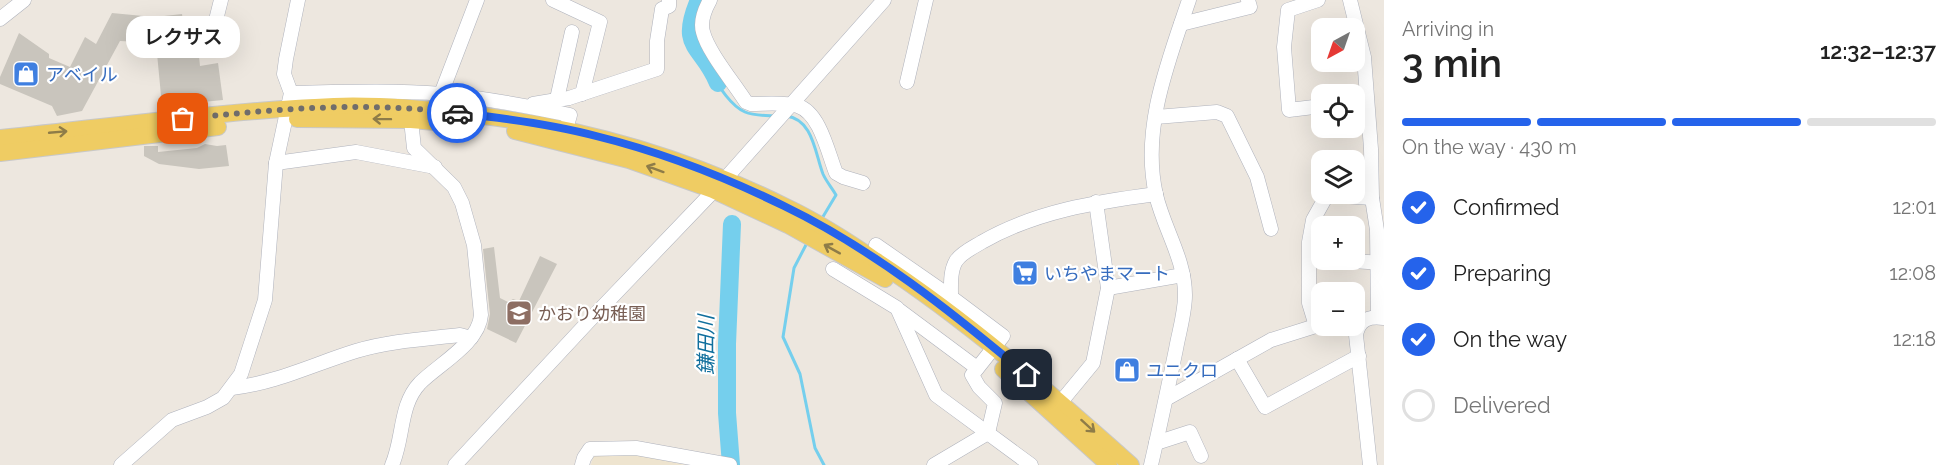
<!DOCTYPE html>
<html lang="en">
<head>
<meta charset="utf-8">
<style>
  body { margin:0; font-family:Raleway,"Noto Sans JP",sans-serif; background:#f2f2f2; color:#222; height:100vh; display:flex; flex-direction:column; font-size:22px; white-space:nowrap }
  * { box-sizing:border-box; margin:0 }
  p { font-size:20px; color:#767676 }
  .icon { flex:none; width:33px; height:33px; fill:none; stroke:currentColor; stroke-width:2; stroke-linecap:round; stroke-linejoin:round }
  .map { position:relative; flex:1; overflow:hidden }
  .side { display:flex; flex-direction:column; background:#fff; width:570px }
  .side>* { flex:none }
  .needle { width:39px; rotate:220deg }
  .controls { position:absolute; left:1311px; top:18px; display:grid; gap:12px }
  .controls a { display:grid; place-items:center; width:54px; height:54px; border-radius:12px; background:#fff; box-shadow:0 6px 24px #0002; font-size:30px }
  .pin { position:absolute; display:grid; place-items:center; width:51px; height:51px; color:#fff; margin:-26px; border-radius:12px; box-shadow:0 3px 9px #0006 }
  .courier { position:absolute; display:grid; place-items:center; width:60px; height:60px; margin:-30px; border:4px solid #2563eb; border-radius:50%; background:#fff; color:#222; box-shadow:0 2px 8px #0007 }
  .bubble { position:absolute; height:42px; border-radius:18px; background:#fff; box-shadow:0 6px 24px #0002; font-size:20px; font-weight:600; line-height:42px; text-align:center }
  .headline em { font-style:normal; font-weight:600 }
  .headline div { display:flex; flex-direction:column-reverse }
  .headline { display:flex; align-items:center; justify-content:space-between; height:102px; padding:0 18px }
  h1 { font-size:39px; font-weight:600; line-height:45px }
  .bar { display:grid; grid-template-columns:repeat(4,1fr); gap:9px 6px; align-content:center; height:72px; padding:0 18px }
  .bar i { height:8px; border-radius:4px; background:#e0e0e0 }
  .bar .current { background:#2563eb }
  .bar p { grid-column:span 4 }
  ol { padding:0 18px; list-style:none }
  li { display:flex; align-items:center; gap:18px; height:66px }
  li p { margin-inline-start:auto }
  li .icon { padding:6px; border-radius:50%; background:#2563eb; color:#fff; stroke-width:4 }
  li:last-child { color:#767676 }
  li i { width:33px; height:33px; border:3px solid #e0e0e0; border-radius:50% }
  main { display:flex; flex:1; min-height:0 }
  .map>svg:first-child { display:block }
  .education { fill:#eee4cf }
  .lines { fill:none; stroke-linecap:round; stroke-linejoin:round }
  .stream { stroke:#75cfed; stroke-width:3 }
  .river { stroke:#75cfed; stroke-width:18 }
  .building { fill:#c9c5bd }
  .minor-casing { stroke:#afb2bc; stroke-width:15 }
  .major-casing { stroke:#c8c8c8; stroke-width:18 }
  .minor { stroke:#fff; stroke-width:14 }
  .major { stroke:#efcc63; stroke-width:16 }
  .oneway { stroke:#8e7c48 }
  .done { stroke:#706d6b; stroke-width:6; stroke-dasharray:0 10.8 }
  .route { stroke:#2563eb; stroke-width:8 }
  .labels { text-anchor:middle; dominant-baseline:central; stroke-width:4.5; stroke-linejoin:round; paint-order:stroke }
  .shop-label { font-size:18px; fill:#366cbe; stroke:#fff; text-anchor:start }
  .education-label { font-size:18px; fill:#785e54; stroke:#fff; text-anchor:start }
  .water-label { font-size:20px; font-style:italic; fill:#106f9d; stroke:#fff }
</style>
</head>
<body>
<main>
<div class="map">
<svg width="1384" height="465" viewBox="0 0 1384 465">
  <rect width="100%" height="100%" fill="#ede7df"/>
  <path class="education" d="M630 453 685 465H591L594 454Z"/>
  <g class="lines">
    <g class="stream">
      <path d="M703 61C714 77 727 104 745 112 754 116 764 115 774 116"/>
      <path d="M786 116C813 119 815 153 823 174 826 181 832 188 836 195L821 220"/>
      <path d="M808 241 794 268 783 337 800 374 815 448 824 465"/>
    </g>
    <g class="river">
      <path d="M699 0C678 49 702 44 718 83"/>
      <path d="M731 465 727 413V344L732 224"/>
    </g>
  </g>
  <g class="building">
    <path d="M112 13 164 18V16L182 14 184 28 196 27 200 66 218 63 223 100 162 106 156 43 120 41 82 111 57 116 52 106 0 84V77L19 33 49 54V58L70 67 85 37 96 44Z"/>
    <path d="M205 144 217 146 226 145 229 166 199 169 159 164 144 156V146H158V152L197 148Z"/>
    <path d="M494 247 500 298 508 302 513 299 519 301 540 256 557 264 516 343 487 329 490 314 483 249Z"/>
  </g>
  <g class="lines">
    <defs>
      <g id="minor">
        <path d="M553 0 600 22 582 94"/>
        <path d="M710 0C705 9 700 22 703 32 708 52 734 83 746 102L751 104C766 104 784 102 798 106 820 113 828 153 836 173L843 177 863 183"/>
        <path d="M1318 0 1288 10 1284 47 1289 110 1322 106"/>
        <path d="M1350 0 1364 57 1371 149 1372 198 1377 230 1378 317"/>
        <path d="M0 19 24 0"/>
        <path d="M216 20 221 0"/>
        <path d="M1181 24 1250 7 1248 0"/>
        <path d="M907 82 926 0"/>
        <path d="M291 93C341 92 392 90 442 94 485 98 527 106 570 115L563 140"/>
        <path d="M441 94 477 0"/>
        <path d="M557 99 572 32"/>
        <path d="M533 104 569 98 657 69V41L662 9 669 6V0"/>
        <path d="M1156 117 1217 112 1227 116 1257 177 1271 229"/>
        <path d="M276 163 356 152 435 167"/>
        <path d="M876 245 951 297"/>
        <path d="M1336 260 1384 263"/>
        <path d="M833 269 897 308 936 395 1031 465"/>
        <path d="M1108 288 1183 275"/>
        <path d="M899 310 977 368"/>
        <path d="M1316 326 1309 303V242L1313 220 1327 195 1372 198"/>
        <path d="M1237 359 1265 407 1359 356"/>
        <path d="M232 388C276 383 314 364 356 351 389 341 425 339 460 335L471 338"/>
        <path d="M1166 399 1271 340 1322 324"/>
        <path d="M1060 403 1093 363 1108 288 1096 202"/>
        <path d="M1156 443 1190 432 1201 456"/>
        <path d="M121 465 172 420 207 407 223 398 241 374 265 300 276 163 291 93 284 74 286 59 298 0"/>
        <path d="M392 465C404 438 399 405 420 383 439 364 479 343 481 315L474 245 462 203 454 187 414 148 411 120"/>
        <path d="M455 465 588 322 725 179 884 0"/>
        <path d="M582 465 584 458 590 449 636 448 730 465"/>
        <path d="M934 465 988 433 995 403 979 387 972 375 1003 336 951 297C951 285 950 271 956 261 962 252 974 247 982 242 1036 211 1096 202 1156 194"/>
        <path d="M1151 465C1160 426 1168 388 1176 349 1179 332 1185 313 1185 295 1185 259 1164 229 1156 195 1141 129 1168 62 1189 0"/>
        <path d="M1370 465 1356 335C1359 319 1369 316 1384 318"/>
      </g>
      <g id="major">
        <path d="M297 119 411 120 448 123"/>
        <path d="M515 131 629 160 713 190 788 225 885 279"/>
        <path d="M0 138C111 127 222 111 334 106 381 104 429 109 476 115 583 128 687 158 784 206 816 221 846 240 875 260 967 320 1049 392 1131 465"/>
        <path d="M0 153 218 127"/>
        <path d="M1003 369 1109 465"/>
      </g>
    </defs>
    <use href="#minor" class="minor-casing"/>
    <use href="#major" class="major-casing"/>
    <use href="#minor" class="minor"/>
    <use href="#major" class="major"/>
  </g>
  <defs><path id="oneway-shaft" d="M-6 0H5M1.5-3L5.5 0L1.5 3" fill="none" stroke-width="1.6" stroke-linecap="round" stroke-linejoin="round" transform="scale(1.5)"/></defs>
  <g class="oneway">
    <use href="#oneway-shaft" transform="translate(382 119) rotate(-179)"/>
    <use href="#oneway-shaft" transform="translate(58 132) rotate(-5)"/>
    <use href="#oneway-shaft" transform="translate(655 169) rotate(-160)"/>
    <use href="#oneway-shaft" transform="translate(832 249) rotate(-151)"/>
    <use href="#oneway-shaft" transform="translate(1088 426) rotate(42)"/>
  </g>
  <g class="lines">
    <path class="done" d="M183 119C275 109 365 101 457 113"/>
    <path class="route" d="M457 113C504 118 551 124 596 136 661 152 725 177 784 206 873 249 952 312 1027 375"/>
  </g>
  <defs>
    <symbol id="shop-square" viewBox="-11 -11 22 22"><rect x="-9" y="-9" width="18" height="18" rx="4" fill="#3f7fe0" stroke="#fff"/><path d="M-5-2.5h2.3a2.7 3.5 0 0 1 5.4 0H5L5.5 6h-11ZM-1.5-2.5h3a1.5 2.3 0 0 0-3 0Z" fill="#fff"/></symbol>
    <symbol id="supermarket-square" viewBox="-11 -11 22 22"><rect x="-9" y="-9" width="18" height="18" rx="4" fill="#3f7fe0" stroke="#fff"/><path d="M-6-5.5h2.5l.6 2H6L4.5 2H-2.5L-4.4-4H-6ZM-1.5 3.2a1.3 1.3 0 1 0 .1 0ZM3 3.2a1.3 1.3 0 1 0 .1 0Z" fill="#fff"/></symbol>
    <symbol id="school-square" viewBox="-11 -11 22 22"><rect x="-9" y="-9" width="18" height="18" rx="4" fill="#8d6e63" stroke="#fff"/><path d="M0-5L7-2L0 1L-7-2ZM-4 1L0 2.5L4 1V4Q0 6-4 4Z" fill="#fff"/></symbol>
  </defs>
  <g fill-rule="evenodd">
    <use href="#shop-square" x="11" y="59" width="30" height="30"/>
    <use href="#supermarket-square" x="1010" y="258" width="30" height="30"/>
    <use href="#school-square" x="504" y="298" width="30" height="30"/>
    <use href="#shop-square" x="1112" y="355" width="30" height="30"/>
  </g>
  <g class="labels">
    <g class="shop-label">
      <text x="46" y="74">アベイル</text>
      <text x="1044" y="273">いちやまマート</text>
      <text x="1146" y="370">ユニクロ</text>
    </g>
    <g class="education-label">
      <text x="538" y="313">かおり幼稚園</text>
    </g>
    <g class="water-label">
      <text transform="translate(706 345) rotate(-90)">鎌田川</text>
    </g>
  </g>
</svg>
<div class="controls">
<a><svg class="needle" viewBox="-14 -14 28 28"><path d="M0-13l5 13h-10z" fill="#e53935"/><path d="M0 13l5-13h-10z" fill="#767676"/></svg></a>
<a><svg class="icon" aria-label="locate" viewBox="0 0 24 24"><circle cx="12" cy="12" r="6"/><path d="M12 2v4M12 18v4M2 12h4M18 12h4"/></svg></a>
<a><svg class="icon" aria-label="layers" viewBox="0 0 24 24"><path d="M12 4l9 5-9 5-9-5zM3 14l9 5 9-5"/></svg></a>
<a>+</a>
<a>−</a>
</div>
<div class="pin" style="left:183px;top:119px;background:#ea580c"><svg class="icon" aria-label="bag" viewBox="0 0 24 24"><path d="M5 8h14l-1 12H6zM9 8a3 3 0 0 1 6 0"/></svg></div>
<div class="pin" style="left:1027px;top:375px;background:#1f2937"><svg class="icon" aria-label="home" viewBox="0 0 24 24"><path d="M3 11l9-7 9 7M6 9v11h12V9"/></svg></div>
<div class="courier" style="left:457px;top:113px"><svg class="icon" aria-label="car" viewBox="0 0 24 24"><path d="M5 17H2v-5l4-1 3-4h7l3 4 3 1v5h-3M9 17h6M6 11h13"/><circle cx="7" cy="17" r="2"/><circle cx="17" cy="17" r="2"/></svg></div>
<div class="bubble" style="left:126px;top:16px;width:114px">レクサス</div>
</div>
<section class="side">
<div class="headline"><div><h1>3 min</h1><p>Arriving in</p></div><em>12:32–12:37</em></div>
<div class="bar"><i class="current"></i><i class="current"></i><i class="current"></i><i></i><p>On the way · 430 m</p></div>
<ol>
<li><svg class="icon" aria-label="check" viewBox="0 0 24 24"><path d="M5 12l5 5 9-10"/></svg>Confirmed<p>12:01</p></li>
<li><svg class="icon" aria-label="check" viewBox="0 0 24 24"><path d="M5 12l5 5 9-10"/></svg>Preparing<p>12:08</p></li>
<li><svg class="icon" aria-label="check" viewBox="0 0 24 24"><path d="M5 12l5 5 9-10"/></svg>On the way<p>12:18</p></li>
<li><i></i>Delivered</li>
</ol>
</section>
</main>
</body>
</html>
